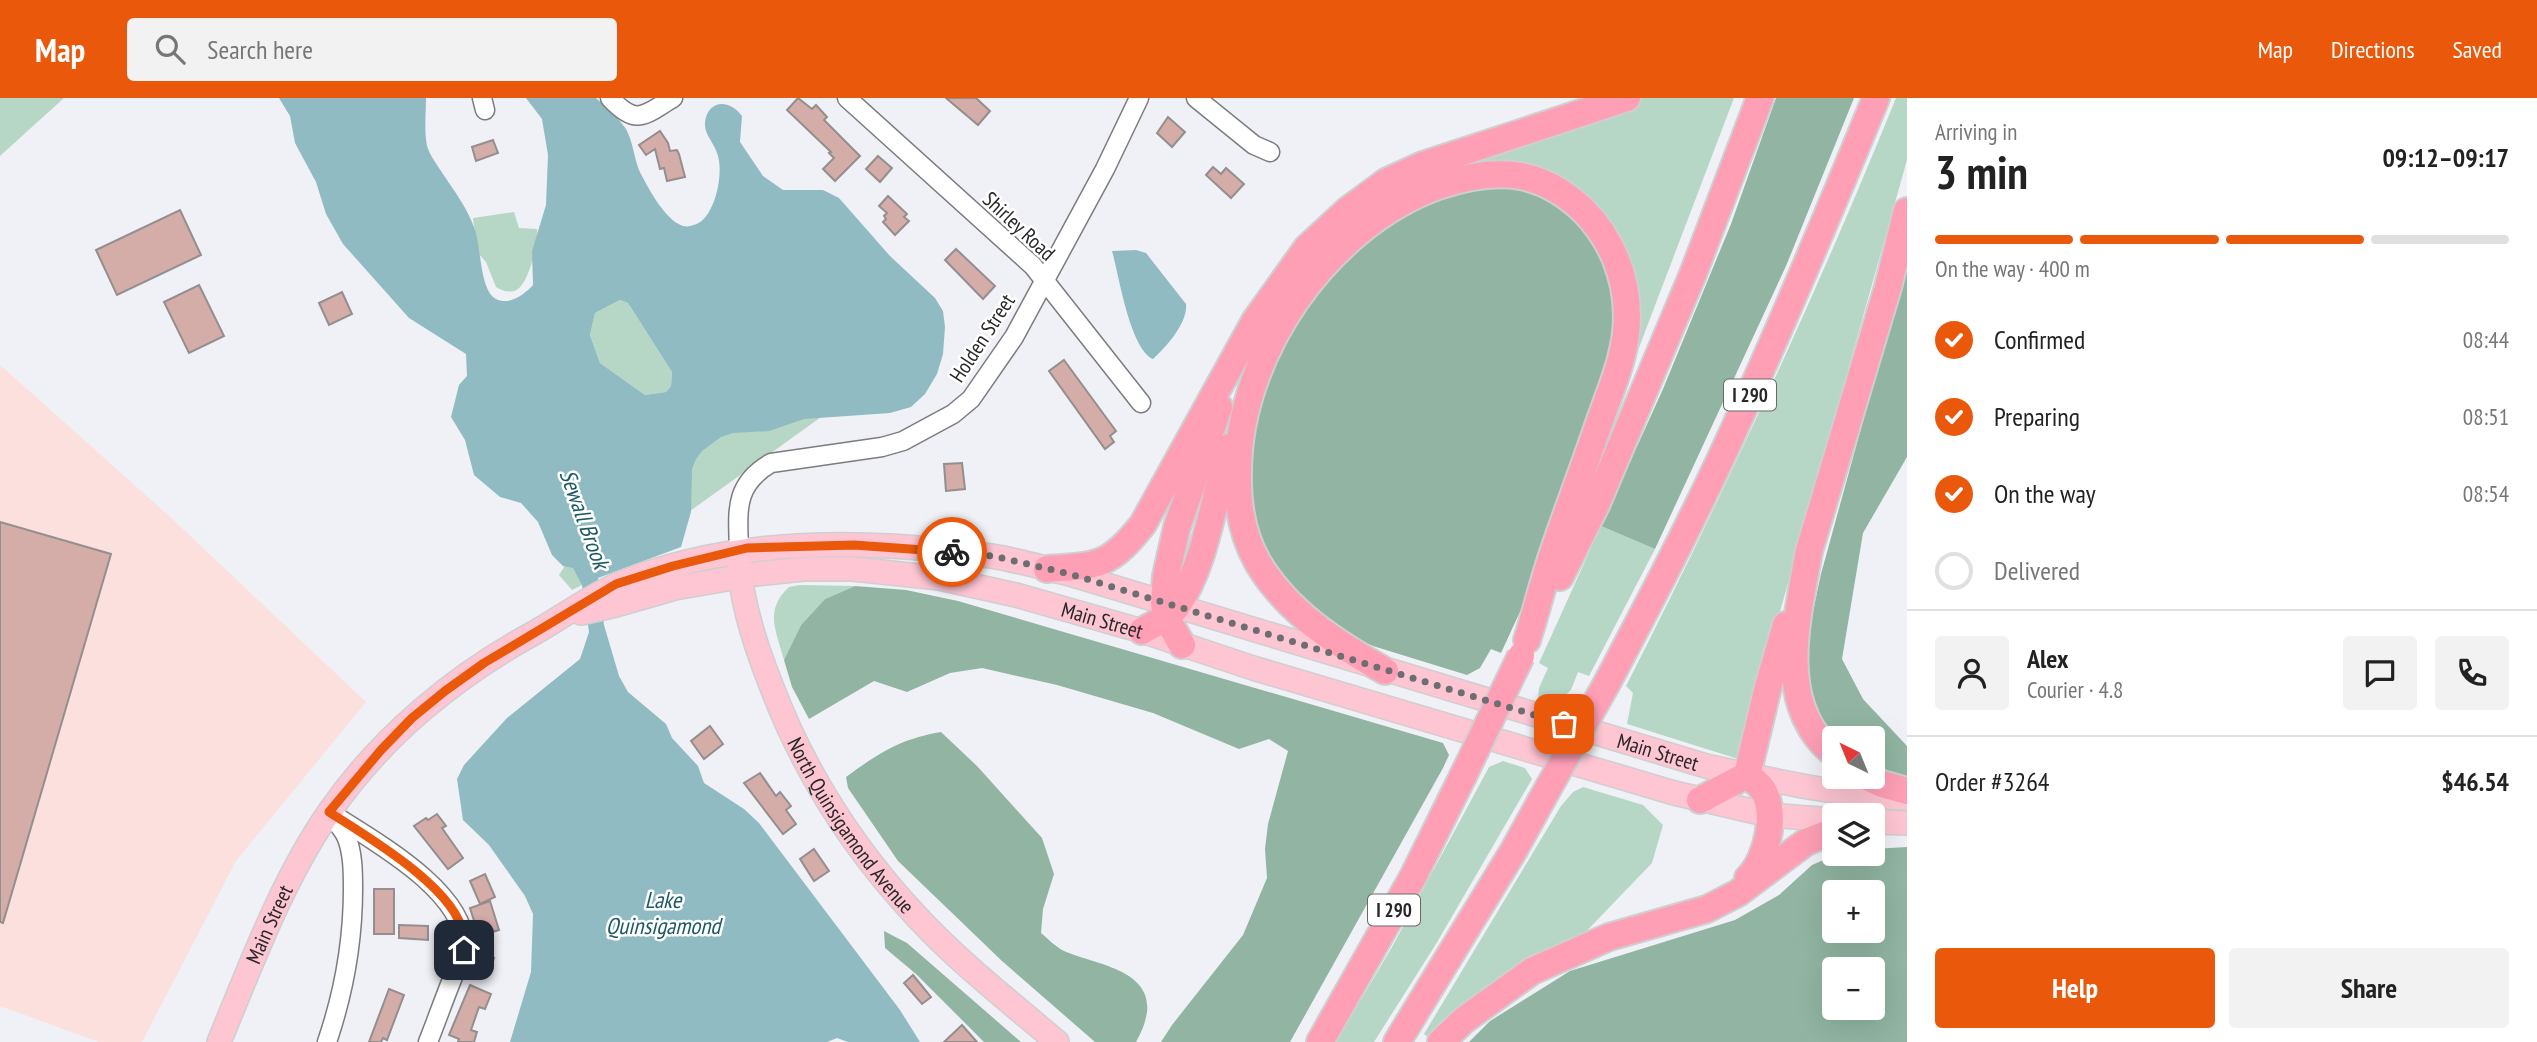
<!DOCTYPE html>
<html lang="en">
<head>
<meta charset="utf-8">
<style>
  body { margin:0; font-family:"PT Sans Narrow",sans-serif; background:#f2f2f2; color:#222; height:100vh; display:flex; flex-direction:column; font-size:26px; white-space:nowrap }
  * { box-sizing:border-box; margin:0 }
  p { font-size:23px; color:#767676 }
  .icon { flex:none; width:38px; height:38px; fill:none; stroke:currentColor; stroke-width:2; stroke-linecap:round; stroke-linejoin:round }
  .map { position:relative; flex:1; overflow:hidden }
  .details { display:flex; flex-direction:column; background:#fff; width:630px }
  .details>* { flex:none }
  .needle { width:46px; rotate:317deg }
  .fabs { position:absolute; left:1822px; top:628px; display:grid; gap:14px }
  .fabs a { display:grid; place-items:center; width:63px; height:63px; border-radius:7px; background:#fff; box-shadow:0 7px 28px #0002; font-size:35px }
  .pin { position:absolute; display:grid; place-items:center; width:60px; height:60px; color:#fff; margin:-30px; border-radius:14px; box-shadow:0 4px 10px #0006 }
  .courier { position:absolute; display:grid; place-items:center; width:70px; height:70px; margin:-35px; border:5px solid #ea580c; border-radius:50%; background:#fff; color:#222; box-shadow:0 2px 9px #0007 }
  .summary em { font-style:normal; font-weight:700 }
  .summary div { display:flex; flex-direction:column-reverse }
  .summary { display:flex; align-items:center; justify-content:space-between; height:119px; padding:0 28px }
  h1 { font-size:46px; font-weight:700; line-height:52px }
  .bar { display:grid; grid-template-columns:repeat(4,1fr); gap:10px 7px; align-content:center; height:84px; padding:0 28px }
  .bar i { height:9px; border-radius:5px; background:#e0e0e0 }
  .bar .selected { background:#ea580c }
  .bar p { grid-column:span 4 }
  .line { display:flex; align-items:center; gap:18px; padding:0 28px; border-top:2px solid #e0e0e0 }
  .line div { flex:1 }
  .round { display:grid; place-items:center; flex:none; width:74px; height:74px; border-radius:7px; background:#f2f2f2 }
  ol { padding:0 28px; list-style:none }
  li { display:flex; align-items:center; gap:21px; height:77px }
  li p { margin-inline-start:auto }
  li .icon { padding:7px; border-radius:50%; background:#ea580c; color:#fff; stroke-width:4 }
  li:last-child { color:#767676 }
  li i { width:38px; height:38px; border:4px solid #e0e0e0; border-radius:50% }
  .action { display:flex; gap:14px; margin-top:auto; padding:14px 28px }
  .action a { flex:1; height:80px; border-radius:7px; background:#ea580c; color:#fff; font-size:28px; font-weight:700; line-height:80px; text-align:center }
  .action a+a { background:#f2f2f2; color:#222 }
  header { display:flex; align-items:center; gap:42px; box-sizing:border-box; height:98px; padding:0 35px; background:#ea580c; color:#fff }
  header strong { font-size:33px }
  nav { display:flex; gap:38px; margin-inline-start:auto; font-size:24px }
  .search { width:490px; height:63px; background:#f2f2f2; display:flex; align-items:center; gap:18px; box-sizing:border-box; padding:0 24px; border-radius:7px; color:#767676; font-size:26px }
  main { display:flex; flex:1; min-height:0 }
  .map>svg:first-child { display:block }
  .industrial { fill:#fbe0dd }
  .green { fill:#b7d7c6 }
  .forest { fill:#91b5a2; fill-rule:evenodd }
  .water { fill:#90bbc2; fill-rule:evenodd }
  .building { fill:#d4aca8; stroke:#948e8e; stroke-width:2 }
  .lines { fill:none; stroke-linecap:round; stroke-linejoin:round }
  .minor-casing { stroke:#7b7c80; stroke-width:21 }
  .major-casing { stroke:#cfcfd0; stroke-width:26 }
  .highway-casing { stroke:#cfcfd0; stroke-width:30 }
  .minor { stroke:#fff; stroke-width:18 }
  .major { stroke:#fec5d3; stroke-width:23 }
  .highway { stroke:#fe9fb6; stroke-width:26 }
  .highway-bridge-casing { stroke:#cfcfd0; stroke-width:30; stroke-linecap:butt }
  .highway-bridge { stroke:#fe9fb6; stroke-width:26 }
  .done { stroke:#6d6e71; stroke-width:7; stroke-dasharray:0 12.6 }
  .route { stroke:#ea580c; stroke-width:9 }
  .labels { text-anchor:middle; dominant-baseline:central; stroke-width:5; stroke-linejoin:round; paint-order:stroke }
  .shield { fill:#fefffe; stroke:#686869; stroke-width:2 }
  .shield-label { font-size:19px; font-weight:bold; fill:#272729 }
  .street-label { font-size:21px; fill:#272729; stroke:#fefffe }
  .water-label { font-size:23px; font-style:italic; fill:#1d5962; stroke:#fefffe }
</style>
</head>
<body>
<header>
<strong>Map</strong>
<div class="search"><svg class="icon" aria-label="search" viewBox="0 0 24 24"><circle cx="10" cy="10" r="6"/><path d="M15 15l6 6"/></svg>Search here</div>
<nav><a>Map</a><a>Directions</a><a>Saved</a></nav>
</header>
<main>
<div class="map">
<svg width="1907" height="944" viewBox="0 0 1907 944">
  <rect width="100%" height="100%" fill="#f0f1f6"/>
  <path class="industrial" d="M0 267 167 416 366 604 236 763 142 944H99L0 908Z"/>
  <g class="green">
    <path d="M0 0H64L0 58Z"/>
    <path d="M1634 0H1734L1632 268 1631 195 1439 77Z"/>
    <path d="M1896 0H1907V62L1740 656 1735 660 1627 626 1633 595 1626 588C1724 395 1815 200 1896 0Z"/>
    <path d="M514 114 519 130 537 131C539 144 529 183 518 191 511 196 502 193 496 189L486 164 477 154 473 120Z"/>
    <path d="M620 202 628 205 672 274 671 288 666 294 645 297 600 265 590 237 595 215Z"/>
    <path d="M849 299 598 479 572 492 559 477 577 449 706 336Z"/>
    <path d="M1601 428 1655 451 1589 578 1578 574 1571 592 1556 606 1538 600 1539 590 1548 570 1539 565Z"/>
    <path d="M800 487 855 488 825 501 801 527 784 562C776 532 764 512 789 489Z"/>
    <path d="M1503 663 1525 670 1532 681 1436 846 1374 944H1336L1392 849 1489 669Z"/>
    <path d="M1583 689 1643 707 1663 727 1652 765 1579 841 1462 909 1428 939 1424 936 1561 708 1573 694Z"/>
  </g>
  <g class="forest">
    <path d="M1776 0H1854L1786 168 1655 451 1601 428 1663 291 1731 126Z"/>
    <path d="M1461 86 1530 90 1576 117 1609 170 1615 241 1537 477 1501 555 1491 551 1480 570 1467 577 1373 548 1346 536 1317 517 1264 460 1242 376 1276 245 1362 138Z"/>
    <path d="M1907 163V359L1863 435 1842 561 1863 601 1907 648V678L1893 676 1873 664 1872 640H1840L1818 622 1809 588 1808 536 1821 476Z"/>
    <path d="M855 488 906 492 958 503 1443 645 1449 657 1443 670 1290 944H1161L1172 927 1243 837 1267 780 1265 751 1268 726 1288 653 1269 641 1239 651 1153 615 1057 587 982 570 950 575 907 594 874 583 809 621 792 589 784 562 801 527 825 501Z"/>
    <path d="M941 634 977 668 1042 740 1054 776 1043 811 1041 835C1047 840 1055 848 1062 852 1091 866 1152 870 1147 914 1145 926 1142 933 1136 944H1095L1002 863 898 763 848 690 846 679C879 655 900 641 941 634Z"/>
    <path d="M1907 749V944H1469L1490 923 1570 873 1735 822 1779 797 1812 767 1837 756H1872L1873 751ZM1872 794V833H1834V794ZM1834 872H1872V910H1834Z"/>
    <path d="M884 833 907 845 1021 944H984L916 876 885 850Z"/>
  </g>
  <g class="water">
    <path d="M279 0H426C426 15 424 33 427 48 430 58 438 68 443 76 455 94 468 111 475 132 481 149 480 193 496 201 509 208 525 196 533 187L532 153 546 107 548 57 542 21 526 0H596C607 10 618 19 626 31 633 44 634 59 639 72 647 88 670 133 690 128 700 126 705 121 710 112 718 98 723 70 717 55 714 45 704 36 705 25 707 2 729 0 742 18L740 44 763 78 783 92H823L839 100 890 158 935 200 943 213 945 229 943 256 937 276 925 296 911 309 890 315 804 321 769 333 733 335 721 339 702 353 696 361 692 371 691 414 681 449 598 480 604 527 619 578 628 594 666 626 672 640 698 668 704 685 744 711 759 725 900 912 920 944H848L837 940 827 944H510L531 874 533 816 525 798 489 747 463 722 457 681 464 667 507 620 580 561 589 534 582 487 573 470 563 468 552 457 538 424 521 405 500 399 474 377 465 342 451 319 459 287 467 278 466 256 409 220 343 146 326 116 316 84 295 45 290 18ZM620 202 628 205 672 274 671 288 666 294 645 297 600 265 590 237 595 215Z"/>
    <path d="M1136 152 1146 155 1186 206C1188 225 1166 249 1153 261 1130 251 1119 177 1112 153Z"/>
  </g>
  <g class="building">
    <path d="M798 0 812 11 816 7 827 19 824 22 860 58 835 83 823 71 834 60 829 55 831 54 787 12Z"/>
    <path d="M946 0H976L990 13 978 27Z"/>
    <path d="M1168 19 1185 34 1172 49 1157 35Z"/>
    <path d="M660 33 668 45 670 53 677 52 679 56 685 79 667 83 664 70 660 71 655 51 646 57 639 47Z"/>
    <path d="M493 42 498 55 476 63 472 49Z"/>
    <path d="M878 58 892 70 880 84 866 71Z"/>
    <path d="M1213 69 1221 76 1226 70 1244 86 1231 100 1206 77Z"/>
    <path d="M888 98 907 116 904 119 909 123 895 137 883 124 886 121 884 118 887 115 879 108Z"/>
    <path d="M180 112 201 157 117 197 96 152Z"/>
    <path d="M956 151 995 188 983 201 945 162Z"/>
    <path d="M199 187 224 238 189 255 164 204Z"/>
    <path d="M342 194 352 216 329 227 319 205Z"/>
    <path d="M1064 262 1116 333 1110 338 1114 344 1105 351 1049 273Z"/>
    <path d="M962 365 965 391 946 393 944 366Z"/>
    <path d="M0 424 111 456 3 825 0 824Z"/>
    <path d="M710 628 723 646 704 661 691 643Z"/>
    <path d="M760 675 776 698 780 694 791 708 786 712 796 726 783 736 744 685Z"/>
    <path d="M437 716 446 728 442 730 463 760 448 771 414 728 426 720 428 722Z"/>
    <path d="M814 751 829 773 814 783 800 761Z"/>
    <path d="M485 776 495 799 480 806 470 783Z"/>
    <rect x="374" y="791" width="20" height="45"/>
    <path d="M490 803 499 832 479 838 470 810Z"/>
    <path d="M399 827 428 828V842L399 840Z"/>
    <path d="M475 854 494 860 490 872 471 866Z"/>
    <path d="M913 877 931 899 922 906 904 885Z"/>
    <path d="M470 887 491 896 485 911 479 909 471 932 477 934 474 944H458L459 941 449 937Z"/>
    <path d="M389 891 404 897 387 942 383 940 381 944H369Z"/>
    <path d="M962 927 977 944H944Z"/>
  </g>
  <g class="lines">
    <defs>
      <g id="minor">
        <path d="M482 0 485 12"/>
        <path d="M610 0C637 29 644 17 673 0"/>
        <path d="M847 0 1033 168 1141 305"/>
        <path d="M1196 0 1254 47 1270 54"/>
        <path d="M739 453C738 414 733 387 771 365L882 349 903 343 953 316 971 301 1014 239 1105 71 1139 0"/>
        <path d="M329 714C370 741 467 793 464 849 463 860 455 873 451 884 443 904 436 924 428 944"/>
        <path d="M327 944C344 894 353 845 353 791 353 775 353 754 346 738 343 732 338 726 334 721"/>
      </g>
      <g id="major">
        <path id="s1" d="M739 464C741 505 756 549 771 587 804 674 854 752 918 820 960 865 1010 904 1057 944"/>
        <path id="s2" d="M581 515 616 507 675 490 756 476 803 471H853L939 480 1016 497 1142 533 1253 570 1674 695 1769 717 1834 722"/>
        <path d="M1872 724 1907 725"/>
        <path id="s3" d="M219 944C251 867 282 782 330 713 382 638 455 578 534 535 561 520 592 497 619 486 736 438 868 441 991 458 1017 462 1044 470 1070 476L1706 668C1772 682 1839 698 1907 700"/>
      </g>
      <g id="highway">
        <path d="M1047 471C1098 468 1110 468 1143 426L1255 223 1307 150 1348 112 1386 84 1423 67 1627 0"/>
        <path d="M1560 479 1597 405 1693 176 1760 0"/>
        <path d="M1142 533C1154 526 1169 520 1177 508 1207 465 1213 398 1230 349"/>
        <path d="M1182 547 1166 519 1164 505 1166 478 1177 429 1219 309"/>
        <path d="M1385 573C1336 545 1288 515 1258 465 1242 437 1237 405 1238 374 1238 256 1327 128 1438 88 1494 69 1539 70 1583 112 1612 141 1627 179 1627 219 1627 259 1608 297 1596 334 1582 375 1566 416 1552 458 1543 485 1536 514 1527 542"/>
        <path d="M1607 585C1654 496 1701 406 1742 314 1789 210 1833 105 1876 0"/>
        <path d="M1834 656C1773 607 1798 518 1809 453L1888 189 1907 113"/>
        <path d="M1747 677C1751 680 1756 684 1760 688 1779 710 1768 761 1748 780"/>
        <path d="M1867 679 1882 686 1907 693"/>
        <path d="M1700 702 1747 677 1768 589 1786 527"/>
        <path d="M1320 944 1414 777 1463 678"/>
        <path d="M1397 944 1514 752 1541 703"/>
        <path d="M1441 944 1464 922 1532 873 1609 839 1707 811 1738 795 1806 744 1834 733"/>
      </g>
    </defs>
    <use href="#minor" class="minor-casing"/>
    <use href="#major" class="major-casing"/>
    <use href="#highway" class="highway-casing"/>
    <use href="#minor" class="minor"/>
    <use href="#major" class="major"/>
    <use href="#highway" class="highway"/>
    <defs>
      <g id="highway-bridge">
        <path d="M1463 678 1521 558"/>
        <path d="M1541 703 1607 585"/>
      </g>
    </defs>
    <use href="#highway-bridge" class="highway-bridge-casing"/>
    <use href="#highway-bridge" class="highway-bridge"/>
  </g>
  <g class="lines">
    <path class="done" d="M952 454 993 458 1070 476 1564 626"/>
    <path class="route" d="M464 852C464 847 464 841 463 836 456 790 366 738 329 714L381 652 412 620 445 593 484 565 616 486 673 468 747 450 854 447 952 454"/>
  </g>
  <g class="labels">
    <g class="shield">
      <rect x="1724" y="281.5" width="52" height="31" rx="5"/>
      <rect x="1368" y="796.5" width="52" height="31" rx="5"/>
    </g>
    <g class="shield-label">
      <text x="1750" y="297">I 290</text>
      <text x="1394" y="812">I 290</text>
    </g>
    <g class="street-label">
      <text transform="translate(1019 128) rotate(43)">Shirley Road</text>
      <text transform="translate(982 240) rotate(-57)">Holden Street</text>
      <text stroke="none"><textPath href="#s2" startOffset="532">Main Street</textPath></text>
      <text stroke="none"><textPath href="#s3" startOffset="1701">Main Street</textPath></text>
      <text stroke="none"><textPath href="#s1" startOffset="290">North Quinsigamond Avenue</textPath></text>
      <text stroke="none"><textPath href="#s3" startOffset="128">Main Street</textPath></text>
    </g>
    <g class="water-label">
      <text transform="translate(585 421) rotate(70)">Sewall Brook</text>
      <text x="663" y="801">Lake<tspan x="663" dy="26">Quinsigamond</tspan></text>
    </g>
  </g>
</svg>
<div class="fabs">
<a><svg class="needle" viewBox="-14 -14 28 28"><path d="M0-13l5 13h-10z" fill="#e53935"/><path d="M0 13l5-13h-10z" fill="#767676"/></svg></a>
<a><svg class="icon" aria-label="layers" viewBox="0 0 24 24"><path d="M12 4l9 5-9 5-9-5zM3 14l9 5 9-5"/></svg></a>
<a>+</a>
<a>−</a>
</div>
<div class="pin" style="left:1564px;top:626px;background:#ea580c"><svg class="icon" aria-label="bag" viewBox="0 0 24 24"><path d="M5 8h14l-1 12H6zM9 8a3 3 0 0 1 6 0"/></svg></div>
<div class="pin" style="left:464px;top:852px;background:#1f2937"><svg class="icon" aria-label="home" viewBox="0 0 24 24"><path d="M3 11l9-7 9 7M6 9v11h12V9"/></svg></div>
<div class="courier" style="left:952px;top:454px"><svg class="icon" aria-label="bike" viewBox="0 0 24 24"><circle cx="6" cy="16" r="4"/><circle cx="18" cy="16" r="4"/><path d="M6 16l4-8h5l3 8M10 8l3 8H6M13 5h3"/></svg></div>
</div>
<section class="details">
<div class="summary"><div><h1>3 min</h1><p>Arriving in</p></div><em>09:12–09:17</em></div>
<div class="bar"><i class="selected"></i><i class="selected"></i><i class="selected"></i><i></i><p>On the way · 400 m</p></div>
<ol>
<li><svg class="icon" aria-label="check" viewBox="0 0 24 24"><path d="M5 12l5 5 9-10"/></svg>Confirmed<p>08:44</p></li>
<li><svg class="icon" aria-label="check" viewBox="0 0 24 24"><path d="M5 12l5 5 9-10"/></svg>Preparing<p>08:51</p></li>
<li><svg class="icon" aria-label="check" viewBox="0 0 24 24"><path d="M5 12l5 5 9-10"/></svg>On the way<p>08:54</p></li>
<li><i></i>Delivered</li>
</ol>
<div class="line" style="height:126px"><a class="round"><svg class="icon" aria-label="person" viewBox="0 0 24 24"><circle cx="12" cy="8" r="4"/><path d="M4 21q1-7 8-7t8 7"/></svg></a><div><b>Alex</b><p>Courier · 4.8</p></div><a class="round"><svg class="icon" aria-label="chat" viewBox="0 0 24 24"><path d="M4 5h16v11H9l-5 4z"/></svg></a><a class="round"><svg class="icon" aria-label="phone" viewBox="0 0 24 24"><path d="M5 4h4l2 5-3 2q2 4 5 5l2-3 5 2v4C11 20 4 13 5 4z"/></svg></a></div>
<div class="line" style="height:91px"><div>Order #3264</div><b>$46.54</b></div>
<div class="action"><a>Help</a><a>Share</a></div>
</section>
</main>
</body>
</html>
